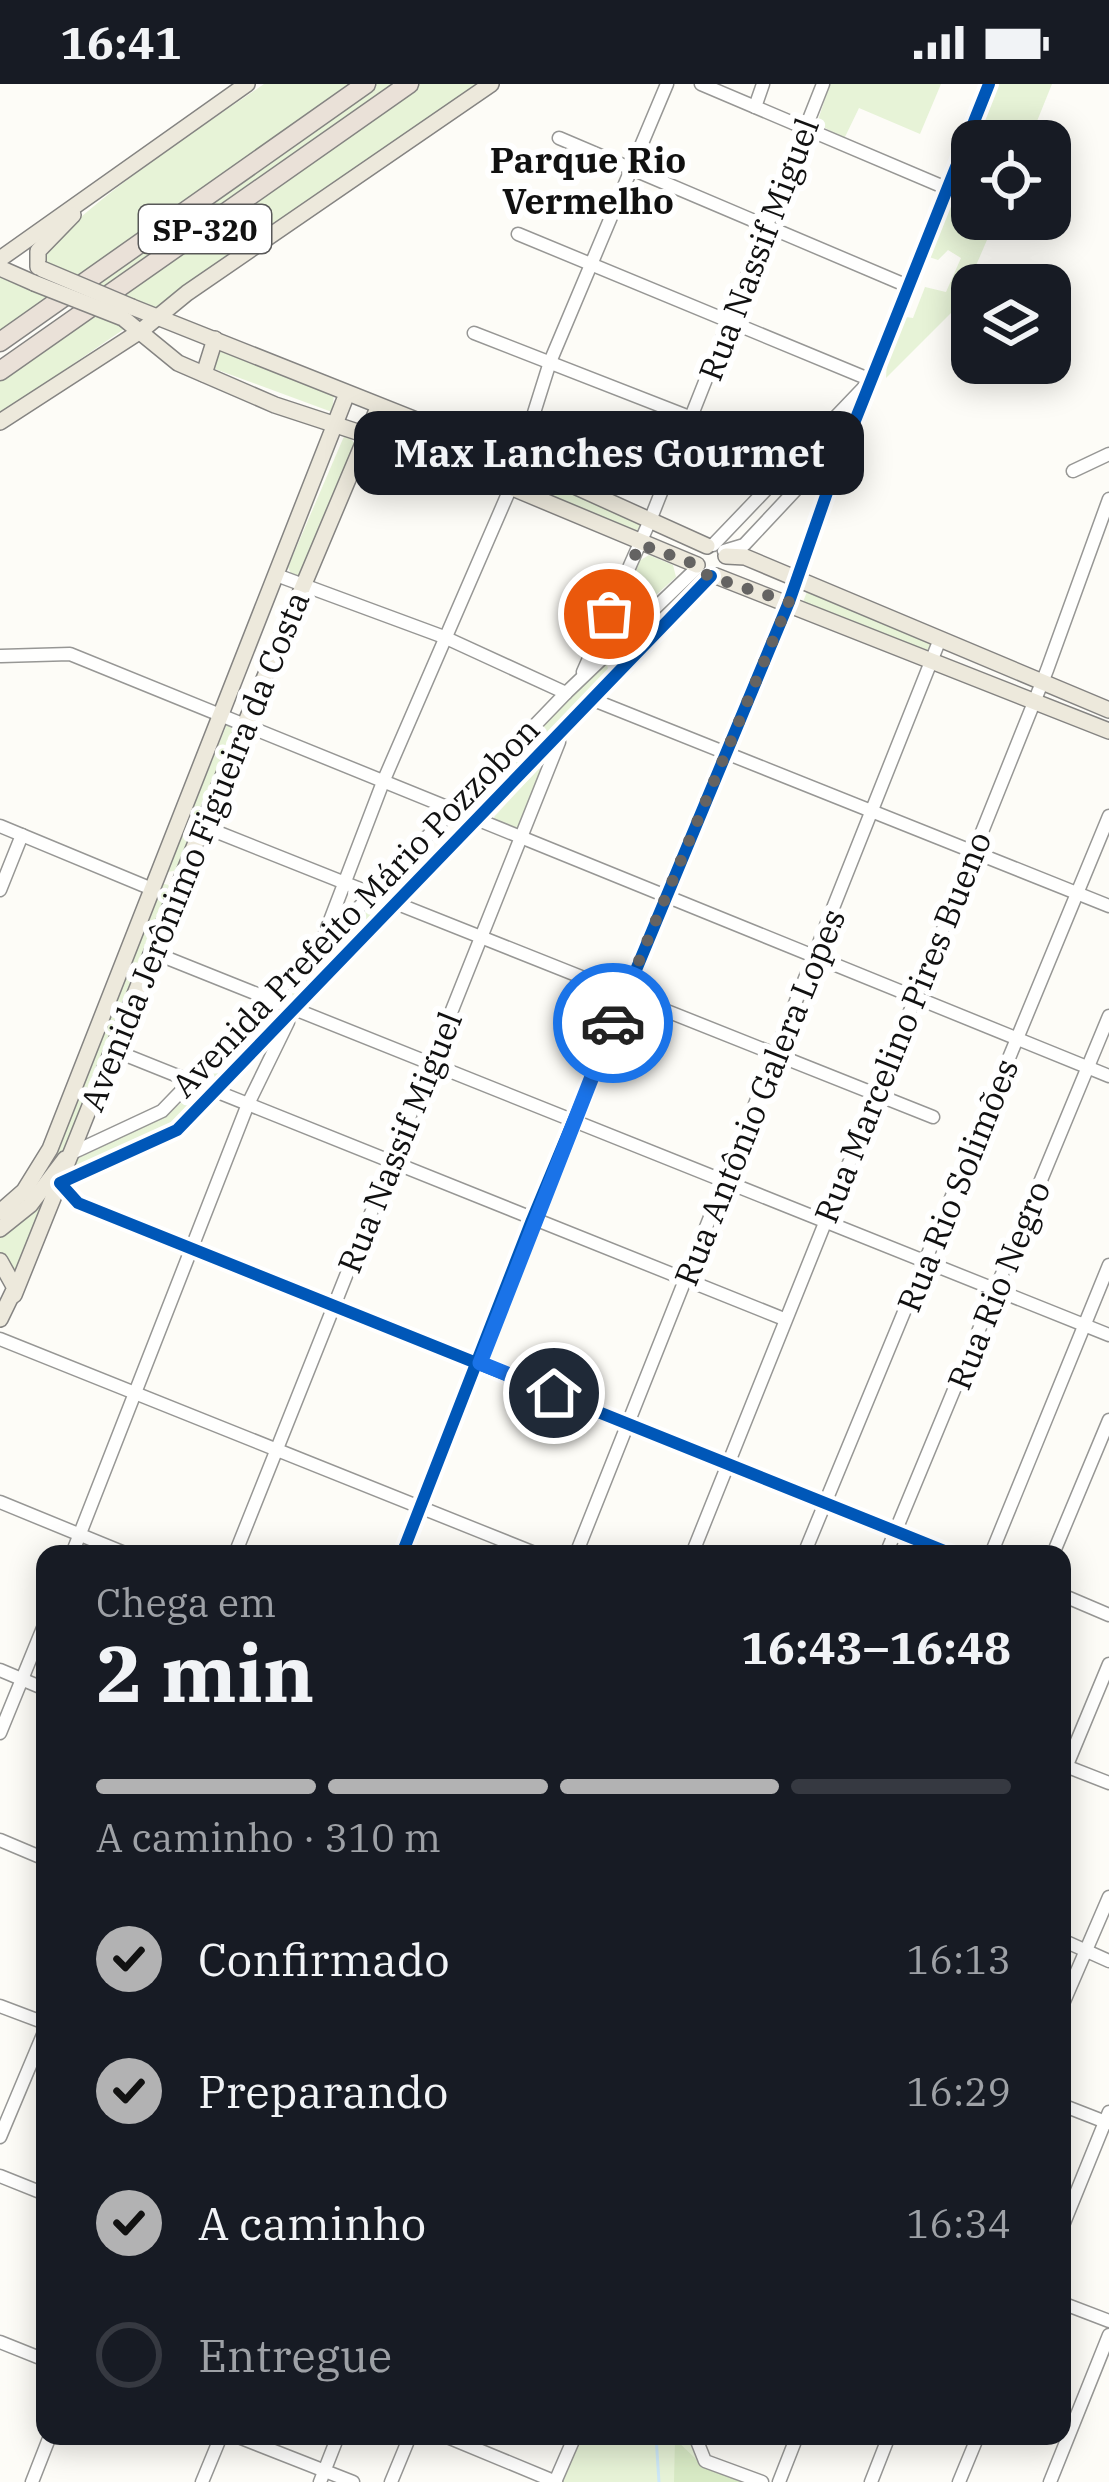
<!DOCTYPE html>
<html lang="pt">
<head>
<meta charset="utf-8">
<style>
  body { margin:0; font-family:"IBM Plex Serif",serif; background:#20242c; color:#f1f3f6; height:100vh; display:flex; flex-direction:column; font-size:45px; white-space:nowrap }
  * { box-sizing:border-box; margin:0 }
  p { font-size:39px; color:#9ea1a6 }
  .icon { flex:none; width:66px; height:66px; fill:none; stroke:currentColor; stroke-width:2; stroke-linecap:round; stroke-linejoin:round }
  .map { position:relative; flex:1; overflow:hidden }
  .side { position:absolute; left:36px; top:1461px; width:1035px; height:900px; display:flex; flex-direction:column; background:#171b24; border-radius:24px; box-shadow:0 6px 30px #0003 }
  .side>* { flex:none }
  .tools { position:absolute; left:951px; top:36px; display:grid; gap:24px }
  .tools a { display:grid; place-items:center; width:120px; height:120px; border-radius:24px; background:#171b24; box-shadow:0 6px 30px #0003; font-size:60px }
  .pin { position:absolute; display:grid; place-items:center; width:102px; height:102px; color:#fff; margin:-51px; border:6px solid #fff; border-radius:50%; box-shadow:0 3px 12px #0007 }
  .courier { position:absolute; display:grid; place-items:center; width:120px; height:120px; margin:-60px; border:9px solid #1a73e8; border-radius:50%; background:#fff; color:#222; box-shadow:0 3px 15px #0007 }
  .bubble { position:absolute; height:84px; border-radius:24px; background:#171b24; box-shadow:0 6px 30px #0003; font-size:39px; font-weight:700; line-height:84px; text-align:center }
  .headline em { font-style:normal; font-weight:700 }
  .headline div { display:flex; flex-direction:column-reverse }
  .headline { display:flex; align-items:center; justify-content:space-between; height:204px; padding:0 60px }
  h1 { font-size:78px; font-weight:700; line-height:90px }
  .bar { display:grid; grid-template-columns:repeat(4,1fr); gap:18px 12px; align-content:center; height:144px; padding:0 60px }
  .bar i { height:15px; border-radius:9px; background:#363941 }
  .bar .on { background:#b2b2b3 }
  .bar p { grid-column:span 4 }
  ol { padding:0 60px; list-style:none }
  li { display:flex; align-items:center; gap:36px; height:132px }
  li p { margin-inline-start:auto }
  li .icon { padding:12px; border-radius:50%; background:#b2b2b3; color:#111; stroke-width:4 }
  li:last-child { color:#9ea1a6 }
  li i { width:66px; height:66px; border:6px solid #363941; border-radius:50% }
  .status { display:flex; justify-content:space-between; align-items:center; height:84px; padding:0 60px; background:#171b24; direction:ltr }
  .status svg { height:33px; fill:currentColor }
  .map>svg:first-child { display:block }
  .green { fill:#e7f3d7 }
  .forest { fill:#d8eac5 }
  .lines { fill:none; stroke-linecap:round; stroke-linejoin:round }
  .stream { stroke:#cde8f7; stroke-width:3 }
  .minor-casing { stroke:#979795; stroke-width:15 }
  .major-casing { stroke:#858482; stroke-width:18 }
  .highway-casing { stroke:#858482; stroke-width:21 }
  .minor { stroke:#fffffe; stroke-width:12 }
  .major { stroke:#ede9dc; stroke-width:15 }
  .highway { stroke:#eae1d8; stroke-width:18 }
  .major-bridge-casing { stroke:#858482; stroke-width:18; stroke-linecap:butt }
  .major-bridge { stroke:#ede9dc; stroke-width:15 }
  .cycleway-casing { stroke:#fff; stroke-width:20 }
  .cycleway { stroke:#0057b8; stroke-width:12 }
  .done { stroke:#646362; stroke-width:12; stroke-dasharray:0 21.6 }
  .route { stroke:#1a73e8; stroke-width:15 }
  .labels { text-anchor:middle; dominant-baseline:central; stroke-width:12; stroke-linejoin:round; paint-order:stroke }
  .shield { fill:#fff; stroke:#585858; stroke-width:3 }
  .shield-label { font-size:30px; font-weight:bold; fill:#111 }
  .street-label { font-size:33px; fill:#111; stroke:#fff }
  .neighbourhood-label { font-size:36px; font-weight:bold; fill:#111; stroke:#fff }
</style>
</head>
<body>
<div class="status"><b>16:41</b><svg viewBox="0 0 49 12"><path d="M0 12V9h3v3zM5 12V6h3v6zM10 12V3h3v9zM15 12V0h3v12zM26 1h20v11H26zM47 4h2v5h-2z"/></svg></div>
<div class="map">
<svg width="1109" height="2398" viewBox="0 0 1109 2398">
  <rect width="100%" height="100%" fill="#fdfcf7"/>
  <g class="green">
    <path d="M264 0H349L76 194 45 178C46 143 227 26 264 0Z"/>
    <path d="M377 0H401L110 208 95 202Z"/>
    <path d="M416 0H481L156 224 119 212Z"/>
    <path d="M830 0H941L920 50 859 24 844 55 817 39Z"/>
    <path d="M995 0H1052L1029 57H997L976 49Z"/>
    <path d="M957 117 972 121V135H996L959 221 886 294 887 278 906 233 913 234 925 203 946 208 961 174 948 166 938 176 929 173 950 121Z"/>
    <path d="M0 189 53 212 0 250Z"/>
    <path d="M93 229 127 243 0 330V293Z"/>
    <path d="M218 266 334 311 332 328 215 285Z"/>
    <path d="M388 333 507 377 506 392 381 351V335Z"/>
    <path d="M345 350 356 360 304 485 299 492 291 490 288 483Z"/>
    <path d="M529 387 641 439 638 448 520 400Z"/>
    <path d="M649 471 673 481 676 493 607 555 605 547 639 477Z"/>
    <path d="M808 505 931 556V569L803 518Z"/>
    <path d="M607 581 609 589 482 727 474 726 472 718 598 583Z"/>
    <path d="M227 640 237 650 179 786 167 788Z"/>
    <path d="M539 684 542 689 520 744 497 739 494 733Z"/>
    <path d="M160 799 169 801 171 809 69 1066 0 1139V1132L28 1108Z"/>
    <path d="M381 819 384 823 291 915 289 905 373 821Z"/>
    <path d="M273 926 277 935 218 997 209 993 210 986Z"/>
    <path d="M195 1007 198 1018 169 1045 71 1087 75 1076 168 1030Z"/>
    <path d="M52 1097 17 1190 0 1171V1151Z"/>
    <path d="M581 2352H687L697 2376 743 2398H562Z"/>
  </g>
  <path class="forest" d="M675 2355 697 2376 743 2398H674Z"/>
  <g class="lines">
    <path class="stream" d="M656 2352 659 2398"/>
    <defs>
      <g id="minor">
        <path d="M701 0 972 115"/>
        <path d="M755 23 763 0"/>
        <path d="M559 54 910 203"/>
        <path d="M518 150 871 296 713 461"/>
        <path d="M474 249 692 334 831 397"/>
        <path d="M1073 387 1109 370"/>
        <path d="M724 467 744 461 848 350"/>
        <path d="M279 492 444 553 566 609"/>
        <path d="M711 492 177 1046 60 1099 78 1119 952 1470"/>
        <path d="M1 572 70 570 1109 992"/>
        <path d="M583 588 651 434 823 0"/>
        <path d="M591 615 1109 822"/>
        <path d="M0 742 152 805"/>
        <path d="M202 742 933 1033"/>
        <path d="M0 806 22 751"/>
        <path d="M152 868 1109 1251"/>
        <path d="M318 868 383 698 510 405 550 278 667 0"/>
        <path d="M113 966 784 1235"/>
        <path d="M72 1069 162 1027 566 609 697 484"/>
        <path d="M0 1255 537 1470"/>
        <path d="M0 1418 127 1470"/>
        <path d="M72 1470 248 1020 288 938"/>
        <path d="M235 1470 559 658"/>
        <path d="M402 1470 532 1136 789 518 831 397 989 0"/>
        <path d="M576 1470 940 555"/>
        <path d="M692 1470 1047 586 1109 415"/>
        <path d="M804 1470 1109 732"/>
        <path d="M886 1470 1109 932"/>
        <path d="M991 1470 1109 1181"/>
        <path d="M1053 1470 1109 1336"/>
        <path d="M1062 1511 1109 1531"/>
        <path d="M0 1586 45 1605"/>
        <path d="M0 1649 45 1539"/>
        <path d="M1063 1681 1109 1699"/>
        <path d="M1062 1693 1109 1580"/>
        <path d="M0 1756 45 1775"/>
        <path d="M1062 1856 1109 1877"/>
        <path d="M0 1922 45 1939"/>
        <path d="M1062 1922 1109 1813"/>
        <path d="M1062 2021 1108 2039"/>
        <path d="M0 2053 45 1946"/>
        <path d="M0 2092 45 2110"/>
        <path d="M1062 2144 1109 2028"/>
        <path d="M1062 2219 1109 2237"/>
        <path d="M0 2258 45 2276"/>
        <path d="M236 2352 353 2398"/>
        <path d="M445 2352 556 2398"/>
        <path d="M695 2352 705 2377 762 2398"/>
        <path d="M32 2398 50 2352"/>
        <path d="M202 2398 221 2352"/>
        <path d="M320 2398 338 2352"/>
        <path d="M391 2398 410 2352"/>
        <path d="M555 2398 575 2352"/>
        <path d="M779 2398 797 2352"/>
        <path d="M871 2398 889 2352"/>
        <path d="M959 2398 978 2352"/>
        <path d="M1050 2398 1109 2251"/>
      </g>
      <g id="major">
        <path d="M0 175 247 0"/>
        <path d="M38 183V167L73 131"/>
        <path d="M0 184 34 199"/>
        <path d="M132 223 519 377 707 462"/>
        <path d="M123 234 178 279 275 321 455 380 697 481"/>
        <path d="M204 290 215 255"/>
        <path d="M0 338 142 246 187 209 491 0"/>
        <path d="M726 472 745 473 1109 626"/>
        <path d="M716 492 1109 647"/>
        <path d="M0 1128 24 1107 50 1065 346 312"/>
        <path d="M0 1145 30 1121 65 1075"/>
        <path d="M0 1177 15 1204 0 1235"/>
        <path d="M14 1211 211 721 378 324"/>
      </g>
      <g id="highway">
        <path d="M0 258 366 0"/>
        <path d="M0 287 409 0"/>
      </g>
    </defs>
    <use href="#minor" class="minor-casing"/>
    <use href="#major" class="major-casing"/>
    <use href="#highway" class="highway-casing"/>
    <use href="#minor" class="minor"/>
    <use href="#major" class="major"/>
    <use href="#highway" class="highway"/>
    <defs>
      <g id="major-bridge">
        <path d="M42 185 132 223"/>
        <path d="M34 199 123 234"/>
      </g>
    </defs>
    <use href="#major-bridge" class="major-bridge-casing"/>
    <use href="#major-bridge" class="major-bridge"/>
    <defs>
      <g id="cycleway">
        <path d="M711 492 177 1046 60 1099 78 1119 952 1470"/>
        <path d="M402 1470 532 1136 789 518 831 397 989 0"/>
      </g>
    </defs>
    <use href="#cycleway" class="cycleway-casing"/>
    <use href="#cycleway" class="cycleway"/>
  </g>
  <g class="lines">
    <path class="done" d="M609 530 640 460 697 481 708 492 789 518 613 939"/>
    <path class="route" d="M554 1309 480 1279 613 939"/>
  </g>
  <g class="labels">
    <rect class="shield" x="139" y="121" width="132" height="48" rx="9"/>
    <g class="shield-label">
      <text x="205" y="145">SP-320</text>
    </g>
    <g class="street-label">
      <text transform="translate(758 165) rotate(-69)">Rua Nassif Miguel</text>
      <text transform="translate(194 767) rotate(-68)">Avenida Jerônimo Figueira da Costa</text>
      <text transform="translate(355 823) rotate(-46)">Avenida Prefeito Mário Pozzobon</text>
      <text transform="translate(902 943) rotate(-68)">Rua Marcelino Pires Bueno</text>
      <text transform="translate(759 1013) rotate(-68)">Rua Antônio Galera Lopes</text>
      <text transform="translate(399 1058) rotate(-68)">Rua Nassif Miguel</text>
      <text transform="translate(957 1101) rotate(-68)">Rua Rio Solimões</text>
      <text transform="translate(998 1201) rotate(-68)">Rua Rio Negro</text>
    </g>
    <g class="neighbourhood-label">
      <text x="588" y="75">Parque Rio<tspan x="588" dy="41">Vermelho</tspan></text>
    </g>
  </g>
</svg>
<div class="tools">
<a><svg class="icon" aria-label="locate" viewBox="0 0 24 24"><circle cx="12" cy="12" r="6"/><path d="M12 2v4M12 18v4M2 12h4M18 12h4"/></svg></a>
<a><svg class="icon" aria-label="layers" viewBox="0 0 24 24"><path d="M12 4l9 5-9 5-9-5zM3 14l9 5 9-5"/></svg></a>
</div>
<div class="pin" style="left:609px;top:530px;background:#ea580c"><svg class="icon" aria-label="bag" viewBox="0 0 24 24"><path d="M5 8h14l-1 12H6zM9 8a3 3 0 0 1 6 0"/></svg></div>
<div class="pin" style="left:554px;top:1309px;background:#1f2937"><svg class="icon" aria-label="home" viewBox="0 0 24 24"><path d="M3 11l9-7 9 7M6 9v11h12V9"/></svg></div>
<div class="courier" style="left:613px;top:939px"><svg class="icon" aria-label="car" viewBox="0 0 24 24"><path d="M5 17H2v-5l4-1 3-4h7l3 4 3 1v5h-3M9 17h6M6 11h13"/><circle cx="7" cy="17" r="2"/><circle cx="17" cy="17" r="2"/></svg></div>
<div class="bubble" style="left:354px;top:327px;width:510px">Max Lanches Gourmet</div>
<section class="side">
<div class="headline"><div><h1>2 min</h1><p>Chega em</p></div><em>16:43–16:48</em></div>
<div class="bar"><i class="on"></i><i class="on"></i><i class="on"></i><i></i><p>A caminho · 310 m</p></div>
<ol>
<li><svg class="icon" aria-label="check" viewBox="0 0 24 24"><path d="M5 12l5 5 9-10"/></svg>Confirmado<p>16:13</p></li>
<li><svg class="icon" aria-label="check" viewBox="0 0 24 24"><path d="M5 12l5 5 9-10"/></svg>Preparando<p>16:29</p></li>
<li><svg class="icon" aria-label="check" viewBox="0 0 24 24"><path d="M5 12l5 5 9-10"/></svg>A caminho<p>16:34</p></li>
<li><i></i>Entregue</li>
</ol>
</section>
</div>
</body>
</html>
